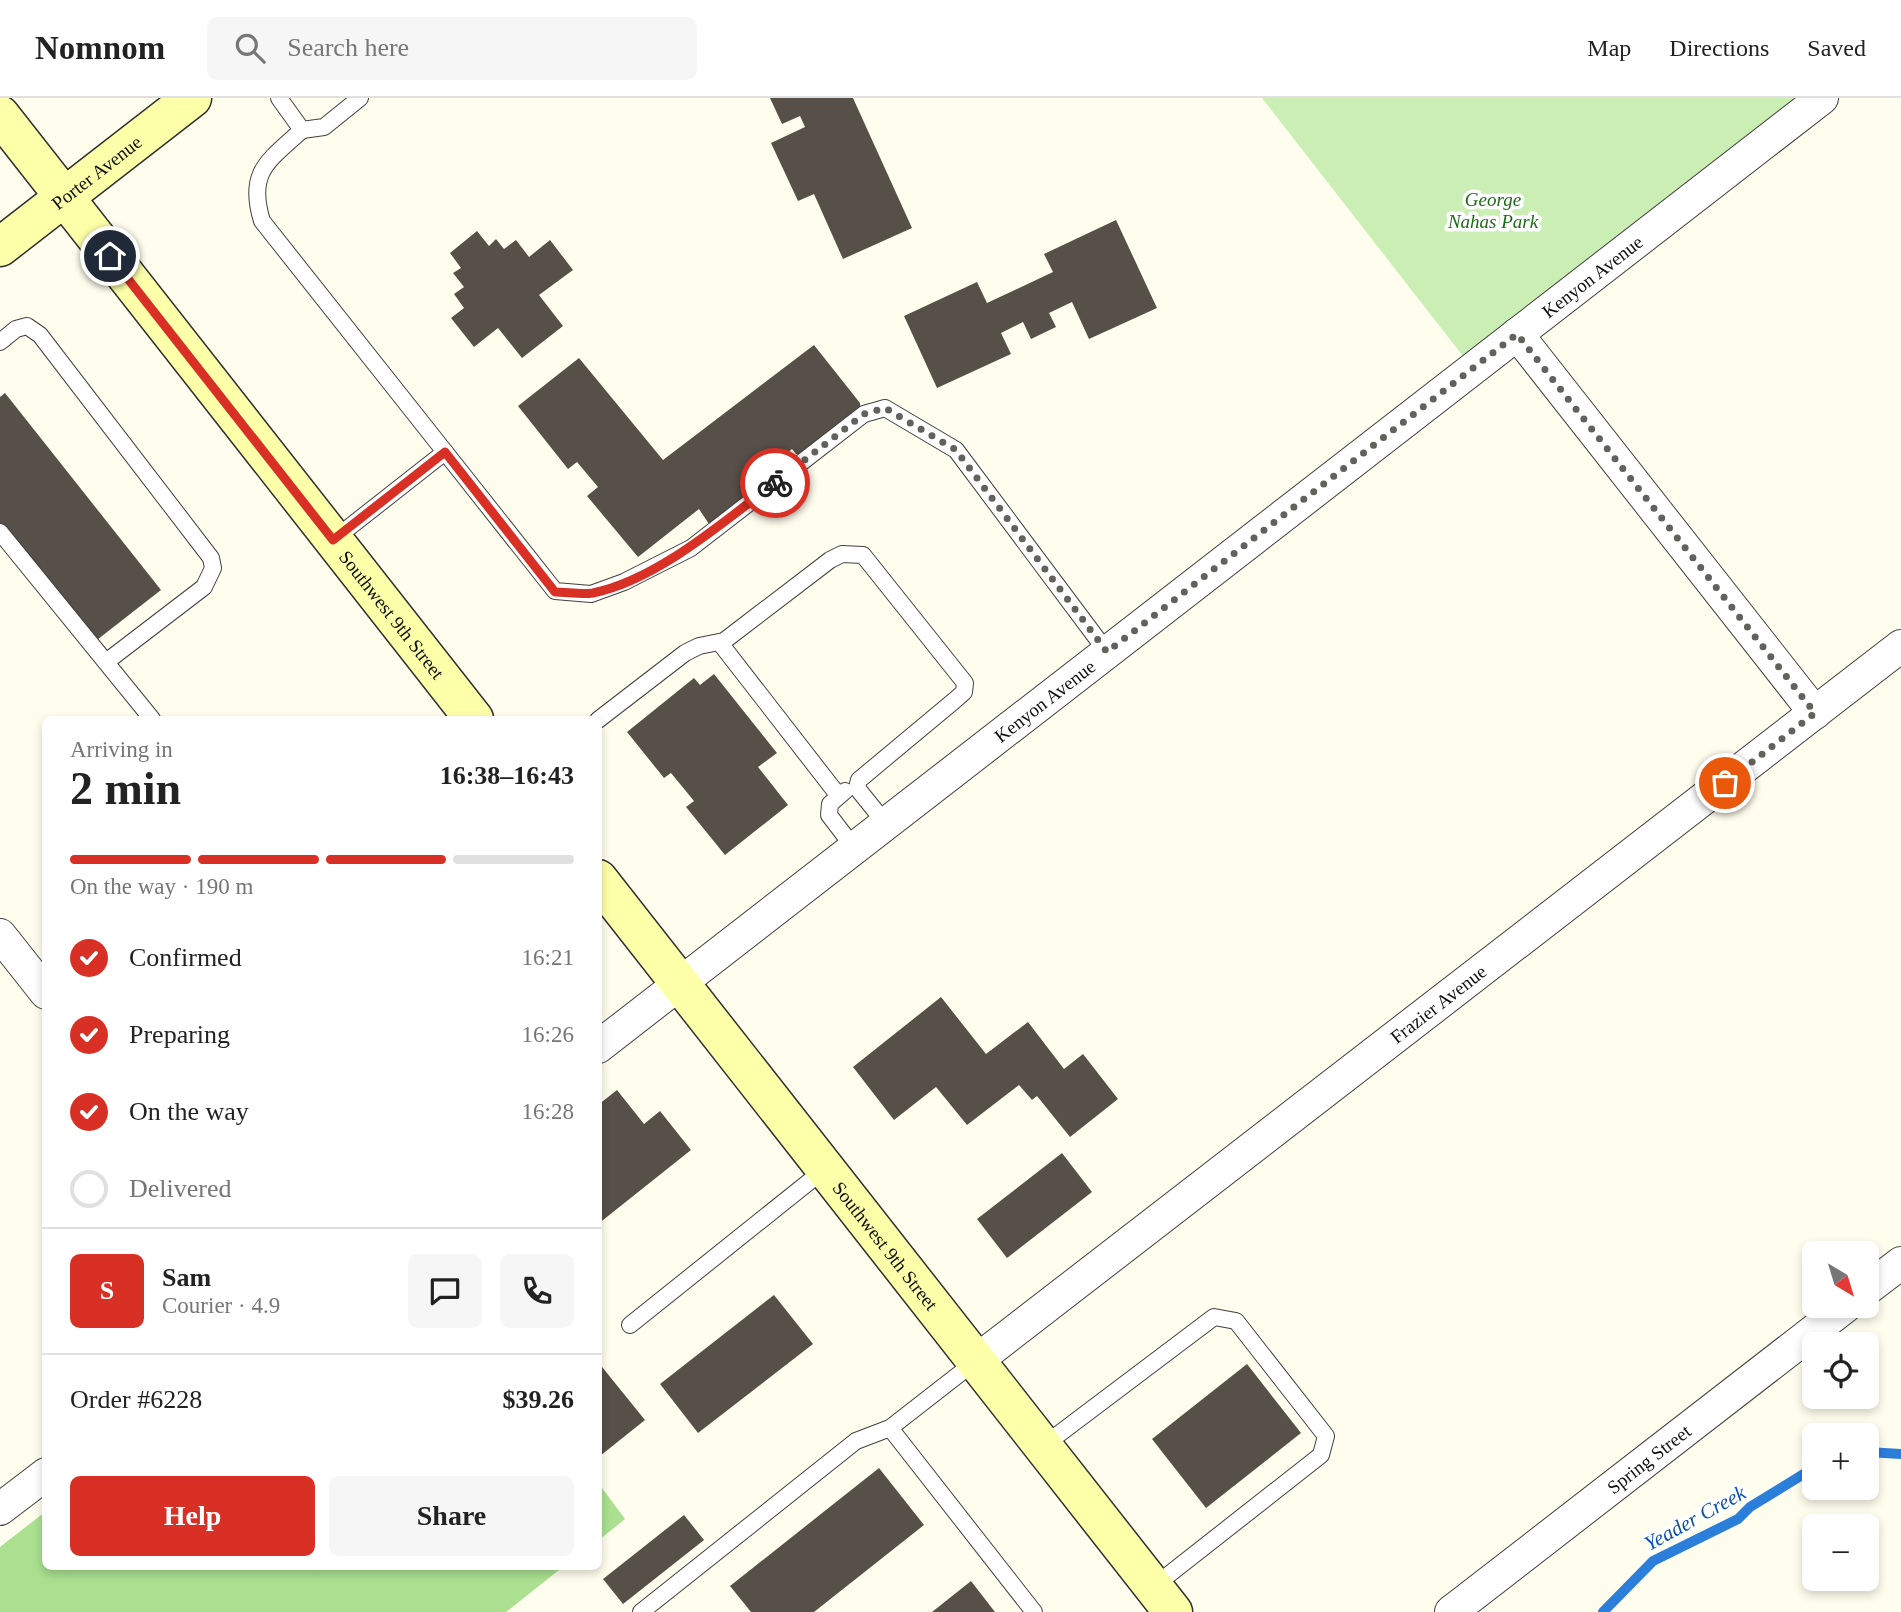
<!DOCTYPE html>
<html lang="en">
<head>
<meta charset="utf-8">
<style>
  body { margin:0; font-family:"Times New Roman",serif; background:#f6f6f6; color:#222; height:100vh; display:flex; flex-direction:column; font-size:26px; white-space:nowrap }
  * { box-sizing:border-box; margin:0 }
  p { font-size:23px; color:#767676 }
  .icon { flex:none; width:38px; height:38px; fill:none; stroke:currentColor; stroke-width:2; stroke-linecap:round; stroke-linejoin:round }
  .map { position:relative; flex:1; overflow:hidden }
  .drawer { position:absolute; left:42px; top:618px; width:560px; height:854px; display:flex; flex-direction:column; background:#fff; border-radius:10px; box-shadow:0 4px 10px #0003 }
  .drawer>* { flex:none }
  .needle { width:46px; rotate:142deg }
  .tools { position:absolute; left:1802px; top:1143px; display:grid; gap:14px }
  .tools a { display:grid; place-items:center; width:77px; height:77px; border-radius:10px; background:#fff; box-shadow:0 4px 10px #0003; font-size:35px }
  .pin { position:absolute; display:grid; place-items:center; width:60px; height:60px; color:#fff; margin:-30px; border:4px solid #fff; border-radius:50%; box-shadow:0 2px 7px #0007 }
  .courier { position:absolute; display:grid; place-items:center; width:70px; height:70px; margin:-35px; border:5px solid #d93025; border-radius:50%; background:#fff; color:#222; box-shadow:0 2px 9px #0007 }
  .overview em { font-style:normal; font-weight:800 }
  .overview div { display:flex; flex-direction:column-reverse }
  .overview { display:flex; align-items:center; justify-content:space-between; height:119px; padding:0 28px }
  h1 { font-size:46px; font-weight:800; line-height:52px }
  .bar { display:grid; grid-template-columns:repeat(4,1fr); gap:10px 7px; align-content:center; height:84px; padding:0 28px }
  .bar i { height:9px; border-radius:5px; background:#e0e0e0 }
  .bar .current { background:#d93025 }
  .bar p { grid-column:span 4 }
  .line { display:flex; align-items:center; gap:18px; padding:0 28px; border-top:2px solid #e0e0e0 }
  .line div { flex:1 }
  .round { display:grid; place-items:center; flex:none; width:74px; height:74px; border-radius:10px; background:#f6f6f6 }
  ol { padding:0 28px; list-style:none }
  li { display:flex; align-items:center; gap:21px; height:77px }
  li p { margin-inline-start:auto }
  li .icon { padding:7px; border-radius:50%; background:#d93025; color:#fff; stroke-width:4 }
  li:last-child { color:#767676 }
  li i { width:38px; height:38px; border:4px solid #e0e0e0; border-radius:50% }
  .button { display:flex; gap:14px; margin-top:auto; padding:14px 28px }
  .button a { flex:1; height:80px; border-radius:10px; background:#d93025; color:#fff; font-size:28px; font-weight:800; line-height:80px; text-align:center }
  .button a+a { background:#f6f6f6; color:#222 }
  header { display:flex; align-items:center; gap:42px; box-sizing:border-box; height:98px; padding:0 35px; background:#fff; border-bottom:2px solid #e0e0e0 }
  header strong { font-size:33px }
  nav { display:flex; gap:38px; margin-inline-start:auto; font-size:24px }
  .search { width:490px; height:63px; background:#f6f6f6; display:flex; align-items:center; gap:18px; box-sizing:border-box; padding:0 24px; border-radius:10px; color:#767676; font-size:26px }
  .map>svg:first-child { display:block }
  .green { fill:#caeeb3 }
  .forest { fill:#aae090 }
  .lines { fill:none; stroke-linecap:round; stroke-linejoin:round }
  .stream { stroke:#2c7edb; stroke-width:10 }
  .building { fill:#575049 }
  .lane-casing { stroke:#404040; stroke-width:18 }
  .street-casing { stroke:#404040; stroke-width:34 }
  .secondary-casing { stroke:#2f2f2f; stroke-width:41 }
  .lane { stroke:#fff; stroke-width:16 }
  .street { stroke:#fff; stroke-width:32 }
  .secondary { stroke:#fdffa9; stroke-width:38 }
  .done { stroke:#62615c; stroke-width:7; stroke-dasharray:0 12.6 }
  .route { stroke:#d93025; stroke-width:9 }
  .labels { text-anchor:middle; dominant-baseline:central; stroke-width:7; stroke-linejoin:round; paint-order:stroke }
  .street-label { font-size:19px; fill:#0d0d0d; stroke:#fff }
  .park-label { font-size:19px; font-style:italic; fill:#1d6c17; stroke:#fff }
  .water-label { font-size:21px; font-style:italic; fill:#0950ac; stroke:#fff }
</style>
</head>
<body>
<header>
<strong>Nomnom</strong>
<div class="search"><svg class="icon" aria-label="search" viewBox="0 0 24 24"><circle cx="10" cy="10" r="6"/><path d="M15 15l6 6"/></svg>Search here</div>
<nav><a>Map</a><a>Directions</a><a>Saved</a></nav>
</header>
<div class="map">
<svg width="1901" height="1514" viewBox="0 0 1901 1514">
  <rect width="100%" height="100%" fill="#fffeee"/>
  <path class="green" d="M1262 0H1822L1473 271Z"/>
  <g class="forest">
    <path d="M599 1386 625 1421 599 1442Z"/>
    <path d="M45 1414 46 1468H564L506 1514H0V1449Z"/>
  </g>
  <g class="lines">
    <g class="stream">
      <path d="M1867 1354 1901 1356"/>
      <path d="M1603 1514 1653 1463 1738 1421 1750 1409 1815 1369"/>
    </g>
  </g>
  <g class="building">
    <path d="M770 0H853L912 130 843 161 814 96 798 103 771 45 805 29 800 18 782 26Z"/>
    <path d="M1116 122 1157 210 1089 241 1072 204 1049 215 1056 229 1031 241 1023 224 1001 235 1011 256 937 290 904 218 977 184 987 205 1053 174 1044 156Z"/>
    <path d="M477 133 489 148 496 141 504 151 516 142 529 159 550 142 573 172 539 197 563 228 522 260 498 230 474 249 451 220 464 210 454 196 464 189 453 175 461 170 450 155Z"/>
    <path d="M814 247 860 305V313L806 356H796L792 351 767 372 771 375 770 383 711 429 699 411 638 459 587 398 598 389 577 364 568 371 518 308 579 260 663 362Z"/>
    <path d="M5 295 161 492 93 545 0 428V299Z"/>
    <path d="M714 576 777 655 758 669 788 707 725 757 686 709 694 703 671 675 664 680 627 634 694 580 700 587Z"/>
    <path d="M941 899 986 956 1028 924 1064 971 1083 956 1118 1001 1070 1039 1037 998 1032 1002 1019 987 967 1027 936 989 894 1022 853 969Z"/>
    <path d="M617 992 644 1026 660 1013 691 1052 598 1126V1007Z"/>
    <path d="M1062 1055 1092 1094 1007 1160 977 1121Z"/>
    <path d="M774 1197 813 1246 698 1335 660 1286Z"/>
    <path d="M598 1264 645 1322 600 1358 598 1356Z"/>
    <path d="M1247 1266 1301 1335 1206 1410 1152 1341Z"/>
    <path d="M879 1370 924 1427 814 1514H751L730 1488Z"/>
    <path d="M684 1417 704 1442 623 1506 603 1481Z"/>
    <path d="M971 1483 995 1514H932Z"/>
  </g>
  <g class="lines">
    <defs>
      <g id="lane">
        <path d="M279 0 302 32 324 29 360 0"/>
        <path d="M302 32C268 63 247 74 262 123L445 354 333 442"/>
        <path d="M0 244 16 231 27 228 40 237 211 460 213 470 204 489 106 564"/>
        <path d="M445 354 555 493 591 496 624 484 691 450 864 316 885 310 956 352 1107 554"/>
        <path d="M0 434 152 621"/>
        <path d="M720 545 838 697"/>
        <path d="M598 622 685 555 699 548 724 543 830 462 842 456 863 457 965 585 964 594 955 602 859 682 857 690 886 726"/>
        <path d="M845 693 830 706 829 717 855 751"/>
        <path d="M630 1227 825 1071"/>
        <path d="M890 1330 1034 1514"/>
        <path d="M1043 1348 1214 1219 1236 1223 1326 1338 1321 1357 1153 1489"/>
        <path d="M641 1514 856 1343 890 1330 976 1263"/>
      </g>
      <g id="street">
        <path d="M1517 236 1815 615"/>
        <path d="M0 837 46 895"/>
        <path id="s1" d="M598 949 1822 0"/>
        <path d="M1867 1191 1901 1165"/>
        <path id="s2" d="M976 1263 1901 548"/>
        <path d="M0 1411 46 1376"/>
        <path id="s3" d="M1451 1514 1846 1208"/>
      </g>
      <g id="secondary">
        <path id="s4" d="M0 17 474 621"/>
        <path id="s5" d="M0 149 192 0"/>
        <path id="s6" d="M598 781 1173 1514"/>
      </g>
    </defs>
    <use href="#lane" class="lane-casing"/>
    <use href="#street" class="street-casing"/>
    <use href="#secondary" class="secondary-casing"/>
    <use href="#lane" class="lane"/>
    <use href="#street" class="street"/>
    <use href="#secondary" class="secondary"/>
  </g>
  <g class="lines">
    <path class="done" d="M775 385 864 316 885 310 956 352 1107 554 1517 236 1815 615 1725 685"/>
    <path class="route" d="M110 158 333 442 445 354 555 494C567 494 581 497 593 495 657 482 723 424 775 385"/>
  </g>
  <g class="labels">
    <g class="street-label">
      <text stroke="none"><textPath href="#s5" startOffset="122">Porter Avenue</textPath></text>
      <text stroke="none"><textPath href="#s1" startOffset="1258">Kenyon Avenue</textPath></text>
      <text stroke="none"><textPath href="#s4" startOffset="635">Southwest 9th Street</textPath></text>
      <text stroke="none"><textPath href="#s1" startOffset="565">Kenyon Avenue</textPath></text>
      <text stroke="none"><textPath href="#s2" startOffset="584">Frazier Avenue</textPath></text>
      <text stroke="none"><textPath href="#s6" startOffset="466">Southwest 9th Street</textPath></text>
      <text stroke="none"><textPath href="#s3" startOffset="250">Spring Street</textPath></text>
    </g>
    <g class="park-label">
      <text x="1493" y="101">George<tspan x="1493" dy="22">Nahas Park</tspan></text>
    </g>
    <g class="water-label">
      <text transform="translate(1695 1420) rotate(-29)">Yeader Creek</text>
    </g>
  </g>
</svg>
<div class="tools">
<a><svg class="needle" viewBox="-14 -14 28 28"><path d="M0-13l5 13h-10z" fill="#e53935"/><path d="M0 13l5-13h-10z" fill="#767676"/></svg></a>
<a><svg class="icon" aria-label="locate" viewBox="0 0 24 24"><circle cx="12" cy="12" r="6"/><path d="M12 2v4M12 18v4M2 12h4M18 12h4"/></svg></a>
<a>+</a>
<a>−</a>
</div>
<div class="pin" style="left:1725px;top:685px;background:#ea580c"><svg class="icon" aria-label="bag" viewBox="0 0 24 24"><path d="M5 8h14l-1 12H6zM9 8a3 3 0 0 1 6 0"/></svg></div>
<div class="pin" style="left:110px;top:158px;background:#1f2937"><svg class="icon" aria-label="home" viewBox="0 0 24 24"><path d="M3 11l9-7 9 7M6 9v11h12V9"/></svg></div>
<div class="courier" style="left:775px;top:385px"><svg class="icon" aria-label="bike" viewBox="0 0 24 24"><circle cx="6" cy="16" r="4"/><circle cx="18" cy="16" r="4"/><path d="M6 16l4-8h5l3 8M10 8l3 8H6M13 5h3"/></svg></div>
<section class="drawer">
<div class="overview"><div><h1>2 min</h1><p>Arriving in</p></div><em>16:38–16:43</em></div>
<div class="bar"><i class="current"></i><i class="current"></i><i class="current"></i><i></i><p>On the way · 190 m</p></div>
<ol>
<li><svg class="icon" aria-label="check" viewBox="0 0 24 24"><path d="M5 12l5 5 9-10"/></svg>Confirmed<p>16:21</p></li>
<li><svg class="icon" aria-label="check" viewBox="0 0 24 24"><path d="M5 12l5 5 9-10"/></svg>Preparing<p>16:26</p></li>
<li><svg class="icon" aria-label="check" viewBox="0 0 24 24"><path d="M5 12l5 5 9-10"/></svg>On the way<p>16:28</p></li>
<li><i></i>Delivered</li>
</ol>
<div class="line" style="height:126px"><b class="round" style="background:#d93025;color:#fff">S</b><div><b>Sam</b><p>Courier · 4.9</p></div><a class="round"><svg class="icon" aria-label="chat" viewBox="0 0 24 24"><path d="M4 5h16v11H9l-5 4z"/></svg></a><a class="round"><svg class="icon" aria-label="phone" viewBox="0 0 24 24"><path d="M5 4h4l2 5-3 2q2 4 5 5l2-3 5 2v4C11 20 4 13 5 4z"/></svg></a></div>
<div class="line" style="height:91px"><div>Order #6228</div><b>$39.26</b></div>
<div class="button"><a>Help</a><a>Share</a></div>
</section>
</div>
</body>
</html>
